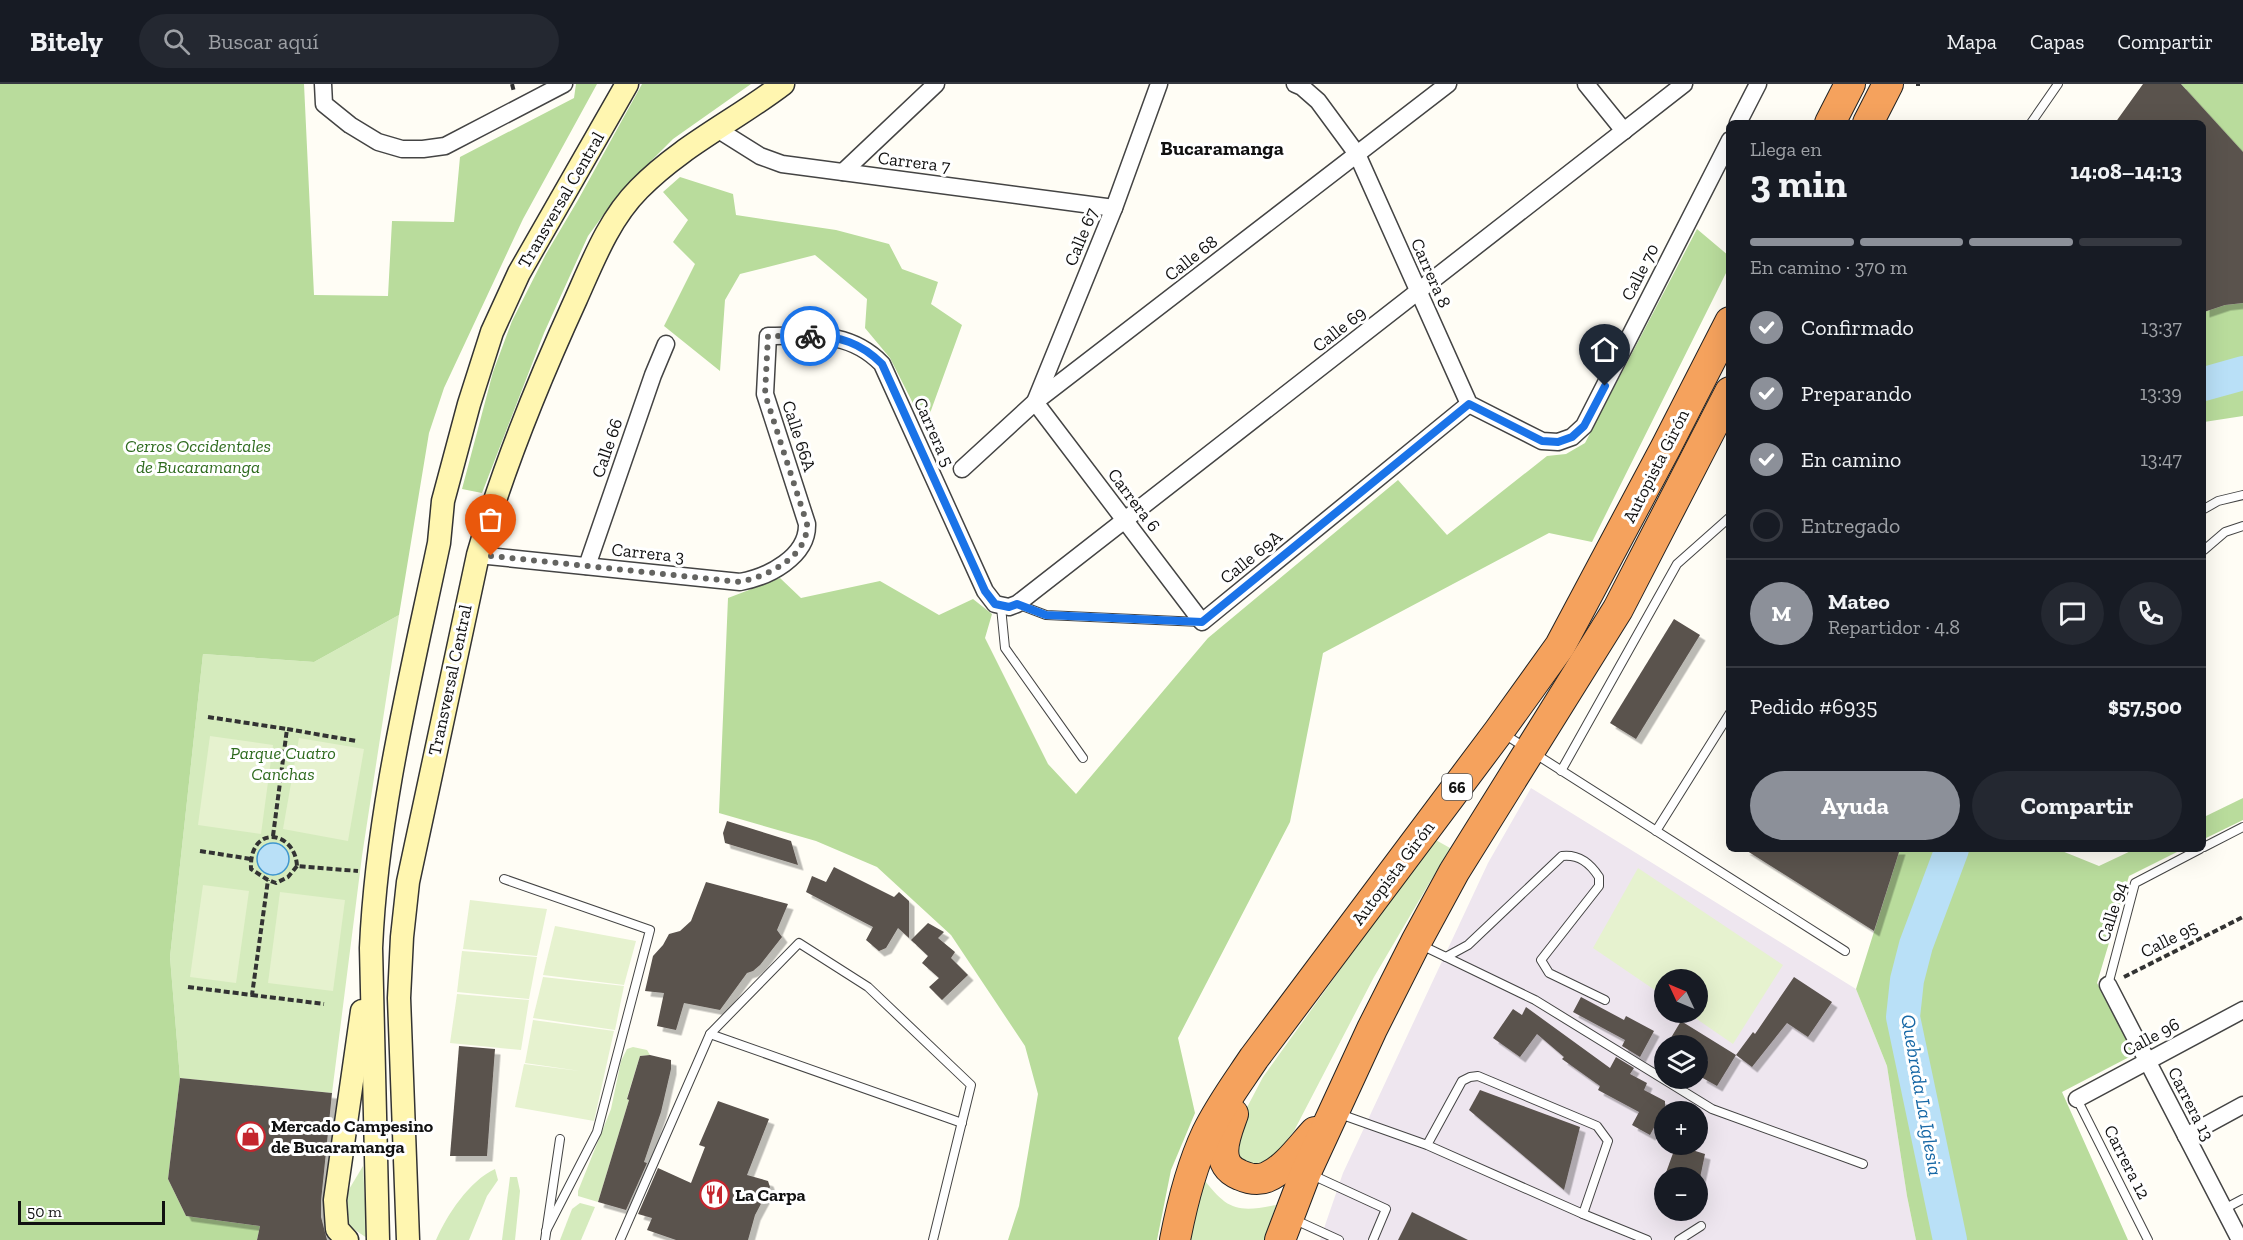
<!DOCTYPE html>
<html lang="es">
<head>
<meta charset="utf-8">
<style>
  body { margin:0; font-family:"Zilla Slab",serif; background:#242831; color:#f1f3f6; height:100vh; display:flex; flex-direction:column; font-size:22px; white-space:nowrap }
  * { box-sizing:border-box; margin:0 }
  p { font-size:20px; color:#9ea1a6 }
  .icon { flex:none; width:33px; height:33px; fill:none; stroke:currentColor; stroke-width:2; stroke-linecap:round; stroke-linejoin:round }
  .map { position:relative; flex:1; overflow:hidden }
  .panel { position:absolute; left:1726px; top:36px; width:480px; height:732px; display:flex; flex-direction:column; background:#171b24; border-radius:9px; box-shadow:0 6px 24px #0002 }
  .panel>* { flex:none }
  .needle { width:39px; rotate:314deg }
  .buttons { position:absolute; left:1654px; top:885px; display:grid; gap:12px }
  .buttons a { display:grid; place-items:center; width:54px; height:54px; border-radius:50%; background:#171b24; box-shadow:0 6px 24px #0002; font-size:30px }
  .scale { position:absolute; left:18px; bottom:15px; width:147px; box-sizing:border-box; padding-left:6px; border:3px solid #111; border-top:0; font-size:16px; line-height:21px; white-space:nowrap; color:#111; -webkit-text-stroke:4px #fff; paint-order:stroke }
  .pin { position:absolute; display:grid; place-items:center; width:51px; height:51px; color:#fff; margin:-62px -26px; border-radius:50% 50% 50% 0; rotate:-45deg; box-shadow:0 0 6px #0007 }
  .pin .icon { rotate:45deg }
  .courier { position:absolute; display:grid; place-items:center; width:60px; height:60px; margin:-30px; border:4px solid #1a73e8; border-radius:50%; background:#fff; color:#222; box-shadow:0 2px 8px #0007 }
  .head em { font-style:normal; font-weight:700 }
  .head div { display:flex; flex-direction:column-reverse }
  .head { display:flex; align-items:center; justify-content:space-between; height:102px; padding:0 24px }
  h1 { font-size:39px; font-weight:700; line-height:45px }
  .bar { display:grid; grid-template-columns:repeat(4,1fr); gap:9px 6px; align-content:center; height:72px; padding:0 24px }
  .bar i { height:8px; border-radius:4px; background:#363941 }
  .bar .current { background:#8c9099 }
  .bar p { grid-column:span 4 }
  .line { display:flex; align-items:center; gap:15px; padding:0 24px; border-top:2px solid #363941 }
  .line div { flex:1 }
  .round { display:grid; place-items:center; flex:none; width:63px; height:63px; border-radius:32px; background:#242831 }
  ol { padding:0 24px; list-style:none }
  li { display:flex; align-items:center; gap:18px; height:66px }
  li p { margin-inline-start:auto }
  li .icon { padding:6px; border-radius:50%; background:#8c9099; color:#fff; stroke-width:4 }
  li:last-child { color:#9ea1a6 }
  li i { width:33px; height:33px; border:3px solid #363941; border-radius:50% }
  .cta { display:flex; gap:12px; margin-top:auto; padding:12px 24px }
  .cta a { flex:1; height:69px; border-radius:36px; background:#8c9099; color:#fff; font-size:24px; font-weight:700; line-height:69px; text-align:center }
  .cta a+a { background:#242831; color:#f1f3f6 }
  header { display:flex; align-items:center; gap:36px; box-sizing:border-box; height:84px; padding:0 30px; background:#171b24; border-bottom:2px solid #363941 }
  header strong { font-size:28px }
  nav { display:flex; gap:33px; margin-inline-start:auto; font-size:21px }
  .search { width:420px; height:54px; background:#242831; display:flex; align-items:center; gap:15px; box-sizing:border-box; padding:0 21px; border-radius:33px; color:#9ea1a6; font-size:22px }
  .map>svg:first-child { display:block }
  .industrial { fill:#eee6ef; fill-rule:evenodd }
  .green { fill:#d5ebbd }
  .forest { fill:#b9dc9c }
  .pitch { fill:#e6f2cf }
  .water { fill:#b9e0f7; stroke:#3f96cf; stroke-width:1.5 }
  .lines { fill:none; stroke-linecap:round; stroke-linejoin:round }
  .river { stroke:#b9e0f7; stroke-width:34 }
  .building { fill:#5a524d; filter:url(#shadow) }
  .lane-casing { stroke:#444; stroke-width:10 }
  .street-casing { stroke:#444; stroke-width:19 }
  .secondary-casing { stroke:#333; stroke-width:25 }
  .highway-casing { stroke:#222; stroke-width:32 }
  .path { stroke:#333; stroke-width:4; stroke-dasharray:6 3; stroke-linecap:butt }
  .lane { stroke:#fff; stroke-width:8 }
  .street { stroke:#fff; stroke-width:16 }
  .secondary { stroke:#fff6b0; stroke-width:22 }
  .highway { stroke:#f5a25d; stroke-width:30 }
  .done { stroke:#646461; stroke-width:6; stroke-dasharray:0 10.8 }
  .route { stroke:#1a73e8; stroke-width:8 }
  .labels { text-anchor:middle; dominant-baseline:central; stroke-width:6; stroke-linejoin:round; paint-order:stroke }
  .shield { fill:#fff; stroke:#585858; stroke-width:1.5 }
  .shield-label { font-size:16px; font-weight:bold; fill:#111 }
  .street-label { font-size:18px; fill:#111; stroke:#fff }
  .park-label { font-size:18px; font-style:italic; fill:#2f6b1f; stroke:#fff }
  .poi-label { font-size:18px; font-weight:bold; fill:#111; stroke:#fff; text-anchor:start }
  .neighbourhood-label { font-size:20px; font-weight:bold; fill:#111; stroke:#fff }
  .water-label { font-size:20px; font-style:italic; fill:#1768a6; stroke:#fff }
</style>
</head>
<body>
<header>
<strong>Bitely</strong>
<div class="search"><svg class="icon" aria-label="search" viewBox="0 0 24 24"><circle cx="10" cy="10" r="6"/><path d="M15 15l6 6"/></svg>Buscar aquí</div>
<nav><a>Mapa</a><a>Capas</a><a>Compartir</a></nav>
</header>
<div class="map">
<svg width="2243" height="1156" viewBox="0 0 2243 1156">
  <defs>
    <filter id="shadow"><feDropShadow dx="5.5" dy="5.5" stdDeviation="0" flood-color="#0004"/></filter>
  </defs>
  <rect width="100%" height="100%" fill="#fffdf5"/>
  <path class="industrial" d="M1531 704 1856 905 1887 982 1907 1112 1916 1156H1320L1343 1089 1488 779ZM1665 896H1698V928H1665ZM1665 962H1698V994H1665ZM1665 1028H1698V1060H1665ZM1665 1094H1698V1126H1665Z"/>
  <g class="green">
    <path d="M399 531 362 772 332 1009 180 994 170 873 203 570 314 578Z"/>
    <path d="M1434 755 1450 764 1374 893 1294 1047 1273 1074 1263 1079 1251 1080 1239 1074 1233 1050 1263 993Z"/>
    <path d="M633 963 647 966 650 971 640 972 627 1014 629 1016 598 1118 578 1112V1107L611 1025 621 977 627 965Z"/>
    <path d="M363 1082 367 1154 352 1144 343 1134 345 1112Z"/>
    <path d="M495 1085 498 1096 487 1112 469 1156H436C447 1131 469 1097 495 1085Z"/>
    <path d="M510 1093H517L520 1107 515 1156H502Z"/>
    <path d="M1202 1093C1227 1126 1237 1129 1276 1121L1264 1156H1187Z"/>
    <path d="M580 1119 595 1123 581 1156H560L572 1125Z"/>
  </g>
  <g class="forest">
    <path d="M0 0H304L314 211 388 212 392 137 454 138 460 73 574 14 576 0H597L523 135 444 304 429 349 399 531 314 578 203 570 170 873 180 994 168 1095 186 1132 260 1142 257 1156H0Z"/>
    <path d="M642 0H751L673 55 620 108 588 152 544 249 482 409 462 405 493 288 512 237 546 170 578 116Z"/>
    <path d="M2181 0H2243V68Z"/>
    <path d="M680 93 733 110 736 131 836 146 889 160 902 185 938 198 931 220 962 241 925 343 890 274 865 244 867 215 815 171 740 190 725 216 720 287 664 242 695 180 673 158 688 136 663 108Z"/>
    <path d="M1697 145 1729 172V183L1592 458 1549 449 1323 569 1290 738 1178 954 1195 1029 1171 1086 1157 1156H1008L1019 1122 1038 1010 1025 962 951 851 877 783 816 757 719 729 728 514 780 494 801 514 880 497 939 531 973 515 992 530 985 554 1048 680 1076 710 1208 554 1398 396 1447 451 1547 372 1566 370 1585 359Z"/>
    <path d="M2243 219V332L2204 338V228L2225 221Z"/>
    <path d="M2243 714V736L2204 755V733Z"/>
    <path d="M1900 765H2057L2099 782 2135 765H2183L2129 792 2097 899 2135 970 2062 1008 2128 1156H1916L1907 1112 1887 982 1856 905Z"/>
  </g>
  <g class="pitch">
    <path d="M210 652 273 661 261 750 198 741Z"/>
    <path d="M299 654 364 665 348 757 283 745Z"/>
    <path d="M1638 784 1783 881 1733 960 1688 929 1698 928V896H1665V913L1593 864Z"/>
    <path d="M203 801 249 807 236 899 190 893Z"/>
    <path d="M280 808 345 816 333 907 268 899Z"/>
    <path d="M470 816 547 825 537 872 463 865Z"/>
    <path d="M555 842 636 857 624 901 543 891Z"/>
    <path d="M462 867 537 873 529 915 457 908Z"/>
    <path d="M543 893 624 902 615 946 533 934Z"/>
    <path d="M457 910 529 916 521 966 450 959Z"/>
    <path d="M533 936 614 947 594 1037 515 1023 524 980 580 987 525 979Z"/>
  </g>
  <circle class="water" cx="273" cy="775" r="16"/>
  <g class="lines">
    <g class="river">
      <path d="M2204 300 2243 289"/>
      <path d="M1950 1156 1903 933 1907 896 1916 861 1952 765"/>
    </g>
  </g>
  <g class="building">
    <path d="M2143 0H2181L2243 68V219L2225 221 2204 228V39H2115Z"/>
    <path d="M1674 535 1700 551 1636 655 1610 639Z"/>
    <path d="M727 737 791 757 798 781 725 759 723 749Z"/>
    <path d="M1744 765H1900L1874 847Z"/>
    <path d="M834 783 894 813 899 808 909 817V854L898 844 886 864 879 867 866 856 873 843 806 808 812 792 826 798Z"/>
    <path d="M706 798 788 820 777 846 782 853 760 881 753 887 747 889 720 926 684 919 676 946 657 942 664 909 645 907 653 872 663 861 669 850 680 847 691 837Z"/>
    <path d="M928 839 944 848 938 854 955 868 951 874 968 891 942 916 929 903 939 894 922 879 928 872 911 856Z"/>
    <path d="M1794 893 1832 918 1808 953 1787 939 1752 983 1736 971 1753 948 1755 950Z"/>
    <path d="M1581 913 1624 936 1626 932 1654 947 1640 973 1622 962 1625 956 1573 928Z"/>
    <path d="M1526 923 1610 984 1616 973 1634 984 1630 990 1647 999 1644 1006 1665 1017V1023L1650 1051 1632 1041 1639 1028 1598 1006 1600 1002 1562 975 1564 973 1537 950 1520 973 1493 954 1513 925 1522 931Z"/>
    <path d="M1681 937 1736 971 1717 1002 1701 993 1708 976 1698 971V962H1666Z"/>
    <path d="M459 962 495 965 487 1072H450Z"/>
    <path d="M650 971 671 976V985L661 1028 644 1078 647 1079 626 1126 598 1118 629 1016 627 1015 640 972Z"/>
    <path d="M180 994 332 1009 321 1117V1133L327 1156H257L260 1142 186 1132 168 1095Z"/>
    <path d="M1480 1006 1580 1043 1564 1106 1469 1026Z"/>
    <path d="M718 1017 769 1035 747 1091 768 1097 770 1103 755 1131 748 1156H676L647 1146 652 1134 638 1130 658 1084 691 1099 705 1063 699 1061Z"/>
    <path d="M1676 1061 1705 1070 1700 1094H1664Z"/>
    <path d="M1412 1128 1468 1156H1398Z"/>
  </g>
  <g class="lines">
    <defs>
      <g id="lane">
        <path d="M2031 39 2058 0"/>
        <path d="M2204 425 2218 417 2243 411"/>
        <path d="M2204 466 2225 448 2243 442"/>
        <path d="M1017 520 1046 531 1200 538"/>
        <path d="M1001 523 1005 564 1083 674"/>
        <path d="M1504 650 1845 867"/>
        <path d="M1561 687 1677 480 1730 433"/>
        <path d="M1656 747 1730 629"/>
        <path d="M2204 763 2243 743"/>
        <path d="M504 795 650 846 597 1048 546 1147"/>
        <path d="M1421 861 1446 873 1468 861 1562 772C1579 770 1590 779 1599 793V802L1541 876 1549 889 1605 916"/>
        <path d="M1446 873 1535 916 1712 1025 1863 1080"/>
        <path d="M2108 901 2135 799 2200 765"/>
        <path d="M710 950 962 1039"/>
        <path d="M2077 1015 2148 1156"/>
        <path d="M1337 1029 1427 1061 1583 1130 1608 1057 1597 1042 1478 992 1470 993 1462 997 1427 1061"/>
        <path d="M1310 1090 1386 1125 1373 1156"/>
        <path d="M2224 1125 2243 1115"/>
        <path d="M1583 1130 1647 1156"/>
        <path d="M1293 1135 1339 1156"/>
        <path d="M545 1156 560 1055"/>
        <path d="M620 1156 710 950 799 859 868 903 971 1001 933 1156"/>
        <path d="M1679 1156 1701 1142"/>
      </g>
      <g id="street">
        <path d="M323 0 324 20 350 41 378 58 402 65H423L445 62 564 0"/>
        <path d="M1159 0 1114 124 1035 318 1202 538 1469 320"/>
        <path d="M1295 0 1302 3 1318 17 1357 70 1469 320 1542 357 1558 358 1572 353 1584 342 1730 56"/>
        <path d="M1586 0 1624 47"/>
        <path d="M1738 39 1758 0"/>
        <path d="M717 45 760 72 782 80 1114 124"/>
        <path d="M843 88 936 0"/>
        <path d="M962 385 1035 318 1448 0"/>
        <path d="M478 471 740 498C768 493 808 473 807 440L765 310 768 252C811 252 849 246 882 280L985 507 995 520 1009 523 1017 520 1684 0"/>
        <path d="M587 482 653 291 666 260"/>
        <path d="M2108 901 2240 1156"/>
        <path d="M2077 1015 2243 926"/>
        <path d="M2186 1052 2243 1021"/>
      </g>
      <g id="secondary">
        <path d="M347 1156 337 1145 335 1116 362 927"/>
        <path d="M378 1156 371 864C377 727 411 592 439 459L443 417 469 320 492 248 519 189 627 0"/>
        <path d="M408 1156 399 914 402 853 408 798 478 471C503 383 538 298 576 215 593 177 609 135 639 105 681 62 736 36 783 0"/>
      </g>
      <g id="highway">
        <path d="M1830 39 1850 0"/>
        <path d="M1868 39 1888 0"/>
        <path d="M1233 1030C1226 1050 1212 1080 1240 1091 1249 1095 1258 1097 1267 1093 1286 1085 1301 1063 1315 1048"/>
        <path d="M1175 1156C1182 1120 1191 1083 1207 1049 1220 1022 1238 998 1254 974L1499 647 1560 562 1666 363 1730 238"/>
        <path d="M1280 1156 1306 1088 1372 945 1416 858 1454 788 1618 525 1730 308"/>
      </g>
    </defs>
    <use href="#lane" class="lane-casing"/>
    <use href="#street" class="street-casing"/>
    <use href="#secondary" class="secondary-casing"/>
    <use href="#highway" class="highway-casing"/>
    <g class="path">
      <path d="M512 0 514 8"/>
      <path d="M1916 0H1920"/>
      <path d="M208 633 287 645"/>
      <path d="M273 752 287 645 356 657"/>
      <path d="M200 767 251 775"/>
      <path d="M297 782 288 793 276 799 268 796 251 785C249 740 295 746 297 782L358 787"/>
      <path d="M2124 893 2243 833"/>
      <path d="M188 903 252 911 268 796"/>
      <path d="M252 911 324 920"/>
    </g>
    <use href="#lane" class="lane"/>
    <use href="#street" class="street"/>
    <use href="#secondary" class="secondary"/>
    <use href="#highway" class="highway"/>
  </g>
  <g class="lines">
    <path class="done" d="M491 472 740 498C768 492 808 473 807 440L765 310 768 252H810"/>
    <path class="route" d="M810 252C840 252 861 259 882 280L985 507 995 520 1009 523 1017 520 1046 531 1202 538 1469 320 1542 357 1558 358 1572 353 1584 342 1605 302"/>
  </g>
  <defs>
    <symbol id="shop-ring" viewBox="-11 -11 22 22"><circle r="9.5" fill="#fff" stroke="#c4262e" stroke-width="1.5"/><path d="M-5-2.5h2.3a2.7 3.5 0 0 1 5.4 0H5L5.5 6h-11ZM-1.5-2.5h3a1.5 2.3 0 0 0-3 0Z" fill="#c4262e"/></symbol>
    <symbol id="restaurant-ring" viewBox="-11 -11 22 22"><circle r="9.5" fill="#fff" stroke="#c4262e" stroke-width="1.5"/><path d="M-5-6h1v4h1v-4h1v4h1v-4h1v5L-1.5 .5V6h-2V.5L-5-1ZM5-6V6H3V1.5H1.5Q1.5-4 5-6Z" fill="#c4262e"/></symbol>
  </defs>
  <g fill-rule="evenodd">
    <use href="#shop-ring" x="234" y="1036" width="33" height="33"/>
    <use href="#restaurant-ring" x="698" y="1094" width="33" height="33"/>
  </g>
  <g class="labels">
    <rect class="shield" x="1442" y="690" width="30" height="26" rx="4.5"/>
    <g class="shield-label">
      <text x="1457" y="703">66</text>
    </g>
    <g class="street-label">
      <text transform="translate(914 78) rotate(7)">Carrera 7</text>
      <text transform="translate(561 116) rotate(-60)">Transversal Central</text>
      <text transform="translate(1081 153) rotate(-68)">Calle 67</text>
      <text transform="translate(1191 174) rotate(-38)">Calle 68</text>
      <text transform="translate(1640 188) rotate(-63)">Calle 70</text>
      <text transform="translate(1431 189) rotate(66)">Carrera 8</text>
      <text transform="translate(1339 245) rotate(-38)">Calle 69</text>
      <text transform="translate(934 348) rotate(66)">Carrera 5</text>
      <text transform="translate(799 352) rotate(72)">Calle 66A</text>
      <text transform="translate(607 364) rotate(-71)">Calle 66</text>
      <text transform="translate(1656 382) rotate(-63)">Autopista Girón</text>
      <text transform="translate(1134 416) rotate(53)">Carrera 6</text>
      <text transform="translate(648 469) rotate(6)">Carrera 3</text>
      <text transform="translate(1251 473) rotate(-39)">Calle 69A</text>
      <text transform="translate(450 596) rotate(-78)">Transversal Central</text>
      <text transform="translate(1393 789) rotate(-53)">Autopista Girón</text>
      <text transform="translate(2112 828) rotate(-72)">Calle 94</text>
      <text transform="translate(2169 855) rotate(-27)">Calle 95</text>
      <text transform="translate(2151 953) rotate(-28)">Calle 96</text>
      <text transform="translate(2191 1020) rotate(63)">Carrera 13</text>
      <text transform="translate(2127 1078) rotate(63)">Carrera 12</text>
    </g>
    <g class="park-label">
      <text x="198" y="362">Cerros Occidentales<tspan x="198" dy="21">de Bucaramanga</tspan></text>
      <text x="283" y="669">Parque Cuatro<tspan x="283" dy="21">Canchas</tspan></text>
    </g>
    <g class="poi-label">
      <text x="271" y="1042">Mercado Campesino<tspan x="271" dy="21">de Bucaramanga</tspan></text>
      <text x="735" y="1111">La Carpa</text>
    </g>
    <g class="neighbourhood-label">
      <text x="1222" y="64">Bucaramanga</text>
    </g>
    <g class="water-label">
      <text transform="translate(1922 1011) rotate(80)">Quebrada La Iglesia</text>
    </g>
  </g>
</svg>
<div class="buttons">
<a><svg class="needle" viewBox="-14 -14 28 28"><path d="M0-13l5 13h-10z" fill="#e53935"/><path d="M0 13l5-13h-10z" fill="#9ea1a6"/></svg></a>
<a><svg class="icon" aria-label="layers" viewBox="0 0 24 24"><path d="M12 4l9 5-9 5-9-5zM3 14l9 5 9-5"/></svg></a>
<a>+</a>
<a>−</a>
</div>
<div class="scale">50 m</div>
<div class="pin" style="left:491px;top:472px;background:#ea580c"><svg class="icon" aria-label="bag" viewBox="0 0 24 24"><path d="M5 8h14l-1 12H6zM9 8a3 3 0 0 1 6 0"/></svg></div>
<div class="pin" style="left:1605px;top:302px;background:#1f2937"><svg class="icon" aria-label="home" viewBox="0 0 24 24"><path d="M3 11l9-7 9 7M6 9v11h12V9"/></svg></div>
<div class="courier" style="left:810px;top:252px"><svg class="icon" aria-label="bike" viewBox="0 0 24 24"><circle cx="6" cy="16" r="4"/><circle cx="18" cy="16" r="4"/><path d="M6 16l4-8h5l3 8M10 8l3 8H6M13 5h3"/></svg></div>
<section class="panel">
<div class="head"><div><h1>3 min</h1><p>Llega en</p></div><em>14:08–14:13</em></div>
<div class="bar"><i class="current"></i><i class="current"></i><i class="current"></i><i></i><p>En camino · 370 m</p></div>
<ol>
<li><svg class="icon" aria-label="check" viewBox="0 0 24 24"><path d="M5 12l5 5 9-10"/></svg>Confirmado<p>13:37</p></li>
<li><svg class="icon" aria-label="check" viewBox="0 0 24 24"><path d="M5 12l5 5 9-10"/></svg>Preparando<p>13:39</p></li>
<li><svg class="icon" aria-label="check" viewBox="0 0 24 24"><path d="M5 12l5 5 9-10"/></svg>En camino<p>13:47</p></li>
<li><i></i>Entregado</li>
</ol>
<div class="line" style="height:108px"><b class="round" style="background:#8c9099;color:#fff">M</b><div><b>Mateo</b><p>Repartidor · 4.8</p></div><a class="round"><svg class="icon" aria-label="chat" viewBox="0 0 24 24"><path d="M4 5h16v11H9l-5 4z"/></svg></a><a class="round"><svg class="icon" aria-label="phone" viewBox="0 0 24 24"><path d="M5 4h4l2 5-3 2q2 4 5 5l2-3 5 2v4C11 20 4 13 5 4z"/></svg></a></div>
<div class="line" style="height:78px"><div>Pedido #6935</div><b>$57,500</b></div>
<div class="cta"><a>Ayuda</a><a>Compartir</a></div>
</section>
</div>
</body>
</html>
